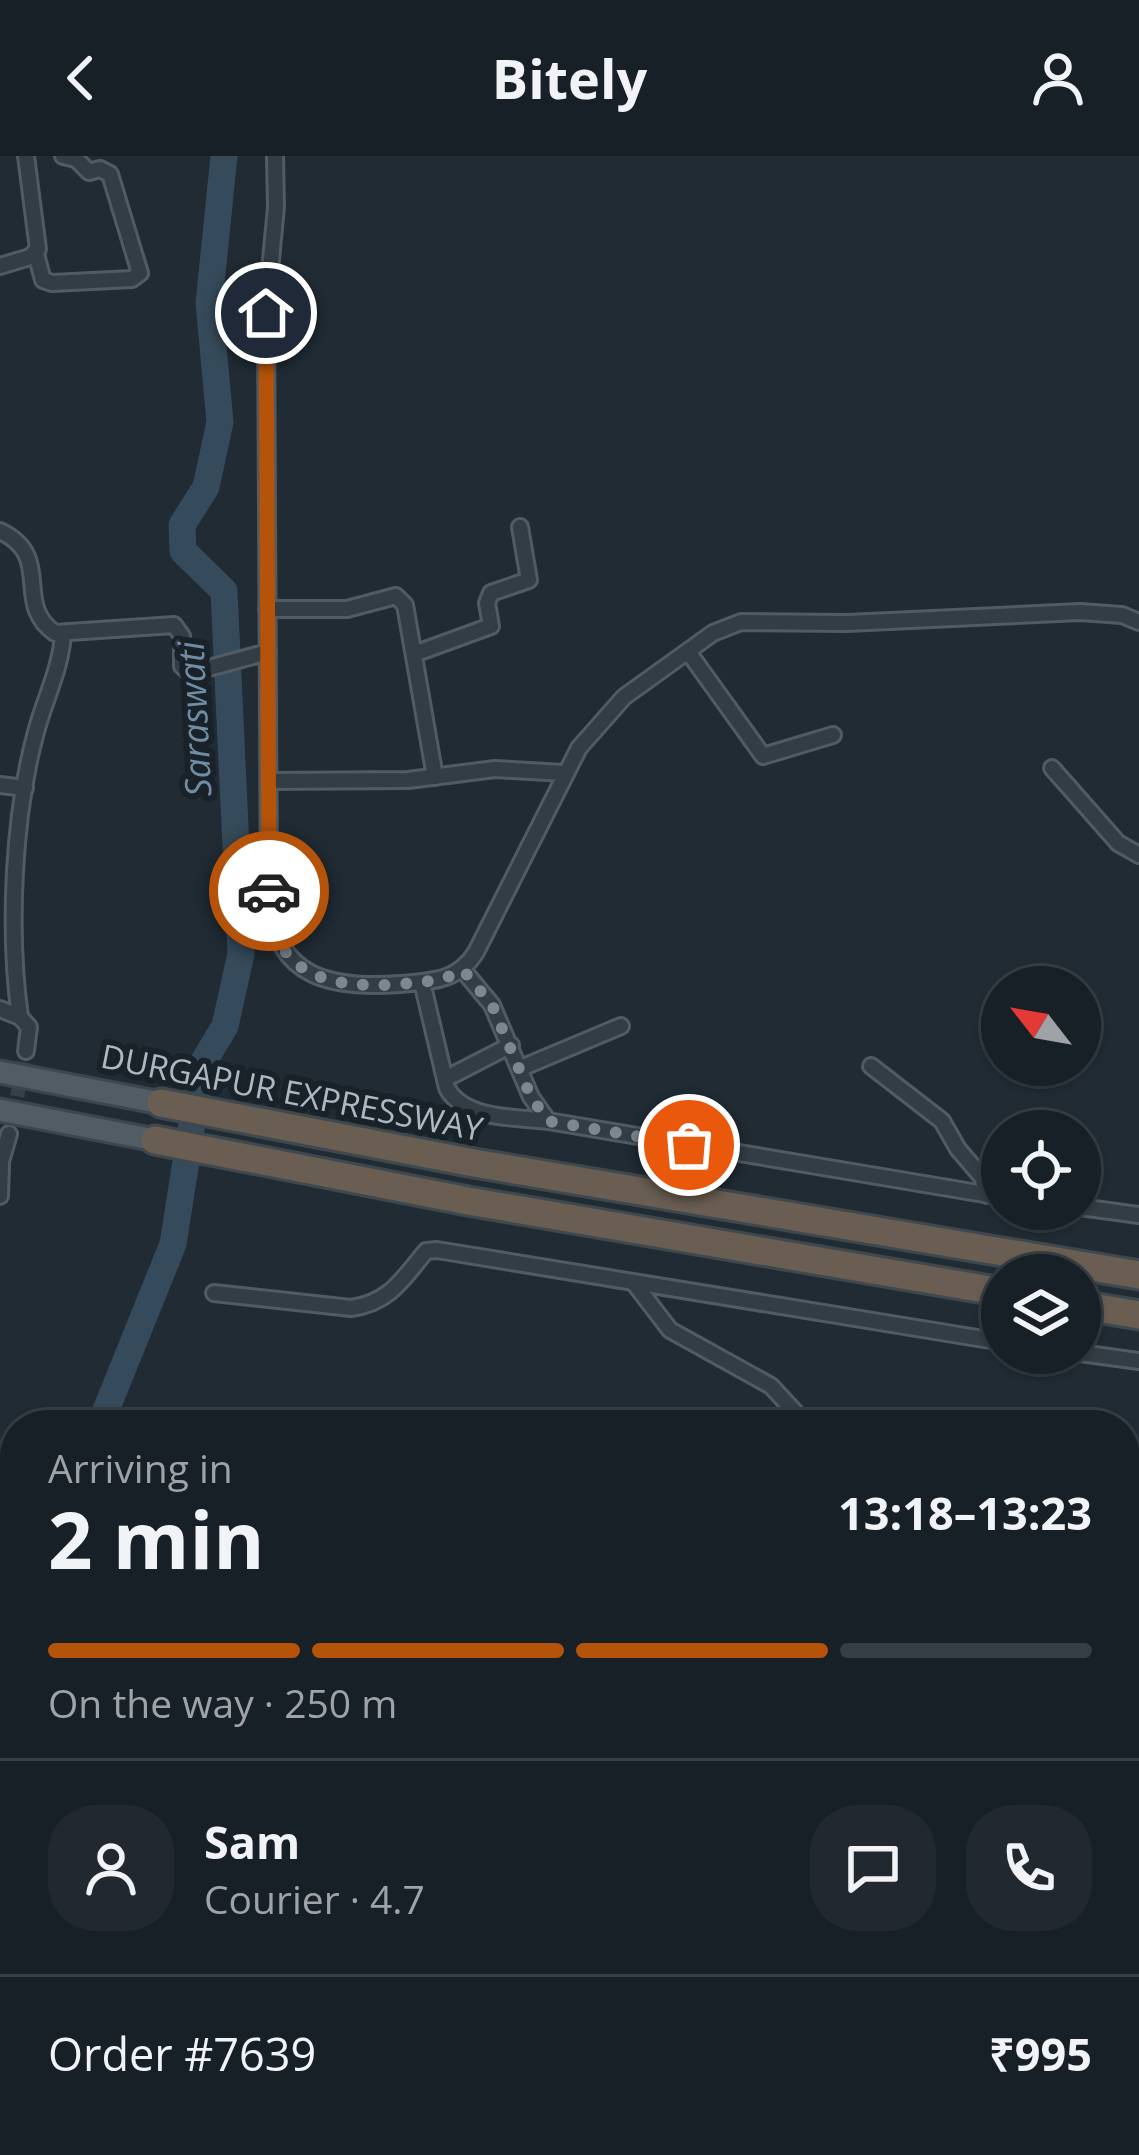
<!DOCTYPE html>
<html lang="en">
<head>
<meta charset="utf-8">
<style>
  body { margin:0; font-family:"Open Sans",sans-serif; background:#21282f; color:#f1f3f6; height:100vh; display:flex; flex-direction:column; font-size:45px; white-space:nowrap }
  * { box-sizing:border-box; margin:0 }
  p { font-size:39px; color:#9fa3a7 }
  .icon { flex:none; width:66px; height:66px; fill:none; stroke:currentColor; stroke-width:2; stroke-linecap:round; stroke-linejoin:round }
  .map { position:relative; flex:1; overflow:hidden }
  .drawer { position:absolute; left:0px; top:1254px; width:1140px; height:747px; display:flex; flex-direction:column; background:#182027; border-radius:48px 48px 0 0; box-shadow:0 3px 9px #0004,0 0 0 3px #363e44 }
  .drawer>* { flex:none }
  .needle { width:78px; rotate:301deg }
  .fabs { position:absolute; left:981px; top:810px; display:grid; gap:24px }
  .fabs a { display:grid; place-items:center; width:120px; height:120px; border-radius:50%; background:#182027; box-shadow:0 3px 9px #0004,0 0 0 3px #363e44; font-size:60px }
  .pin { position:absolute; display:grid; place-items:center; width:102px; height:102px; color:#fff; margin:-51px; border:6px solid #fff; border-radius:50%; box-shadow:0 3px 12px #0007 }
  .courier { position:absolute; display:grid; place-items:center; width:120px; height:120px; margin:-60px; border:9px solid #b45309; border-radius:50%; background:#fff; color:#222; box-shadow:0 3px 15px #0007 }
  .summary em { font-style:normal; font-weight:700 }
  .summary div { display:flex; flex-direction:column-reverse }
  .summary { display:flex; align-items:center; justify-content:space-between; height:204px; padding:0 48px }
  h1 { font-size:78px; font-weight:700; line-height:90px }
  .bar { display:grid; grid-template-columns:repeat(4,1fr); gap:18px 12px; align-content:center; height:144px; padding:0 48px }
  .bar i { height:15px; border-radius:9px; background:#363e44 }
  .bar .on { background:#b45309 }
  .bar p { grid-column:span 4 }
  .line { display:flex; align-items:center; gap:30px; padding:0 48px; border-top:3px solid #363e44 }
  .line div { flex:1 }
  .round { display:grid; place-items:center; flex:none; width:126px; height:126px; border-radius:48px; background:#21282f }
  header { display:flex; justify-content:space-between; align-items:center; height:156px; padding:0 48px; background:#182027; font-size:54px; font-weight:700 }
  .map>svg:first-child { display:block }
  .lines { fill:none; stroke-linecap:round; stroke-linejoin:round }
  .river { stroke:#354a5a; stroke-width:27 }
  .street-tunnel { stroke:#354049; stroke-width:14; stroke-dasharray:14 7; stroke-linecap:butt }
  .lane-casing { stroke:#515b63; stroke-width:14 }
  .street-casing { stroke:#515b63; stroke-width:20 }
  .primary-casing { stroke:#3d464e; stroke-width:27 }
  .highway-casing { stroke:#3e484f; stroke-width:33 }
  .lane { stroke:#333d45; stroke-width:8 }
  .street { stroke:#333d45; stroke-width:14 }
  .primary { stroke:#515c65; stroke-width:21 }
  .highway { stroke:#6a5d51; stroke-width:27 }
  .done { stroke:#7c8790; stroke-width:12; stroke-dasharray:0 21.6 }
  .route { stroke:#b45309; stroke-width:15 }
  .labels { text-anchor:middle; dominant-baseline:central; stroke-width:12; stroke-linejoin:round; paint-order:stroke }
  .street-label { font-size:33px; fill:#adb8c2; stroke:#192229 }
  .water-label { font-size:36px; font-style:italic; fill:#708da4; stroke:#192229 }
</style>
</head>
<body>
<header><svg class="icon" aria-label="back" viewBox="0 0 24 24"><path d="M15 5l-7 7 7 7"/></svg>Bitely<svg class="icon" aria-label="person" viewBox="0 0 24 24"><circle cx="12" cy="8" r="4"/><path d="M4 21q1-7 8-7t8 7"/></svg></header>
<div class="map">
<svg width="1139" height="1999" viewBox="0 0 1139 1999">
  <rect width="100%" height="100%" fill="#202b34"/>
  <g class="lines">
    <g class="river">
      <path d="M100 1269 173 1088 201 910 225 870 241 798 224 435 183 395 182 369 206 331 220 266 209 147 224 0"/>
      <path d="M0 1649 15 1498"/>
      <path d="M0 1708 15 1827"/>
      <path d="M89 1986 96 1999"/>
    </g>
    <path class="street-tunnel" d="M13 961 26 895"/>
    <defs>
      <g id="lane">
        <path d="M0 1980 15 1973"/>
        <path d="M862 1986 870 1999"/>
      </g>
      <g id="street">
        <path d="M275 0 276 51 266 157 269 745C276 824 334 833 401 828 433 825 458 825 476 796L579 592 624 541 713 477 741 466 847 467 1080 456 1122 459 1139 466"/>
        <path d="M36 98 43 124 52 127 132 123 140 117 110 18 100 13 89 16 76 3 63 0"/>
        <path d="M0 110 30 101 38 93 26 0"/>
        <path d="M0 375C55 401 12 447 55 477L174 469 182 480V510L190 517 268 496"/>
        <path d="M267 453H347L396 440 405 449 435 621"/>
        <path d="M689 497 763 600 833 579"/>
        <path d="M414 498 491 470 487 447 491 437 529 424 520 371"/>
        <path d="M1052 612 1118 687 1139 699"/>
        <path d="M269 625 408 624 495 613 564 617"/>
        <path d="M0 629 25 632"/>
        <path d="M463 814 492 849 531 941 548 965 1002 1041"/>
        <path d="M422 826 447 932C464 964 516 961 548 965"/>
        <path d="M0 853 20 861 29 871 26 895"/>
        <path d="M20 861C8 775 13 660 36 576 45 542 60 515 63 479"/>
        <path d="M871 910 942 965 958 993 982 1021 987 1039"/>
        <path d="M521 912 621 870"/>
        <path d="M445 923 511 889"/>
        <path d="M0 1009 9 978"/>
        <path d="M0 1040 1 1009"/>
        <path d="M1080 1051 1139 1059"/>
        <path d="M634 1127 670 1174 771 1230 807 1269"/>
        <path d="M214 1137 351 1152C389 1147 403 1123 426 1095L437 1094 1002 1186"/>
        <path d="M1080 1197 1139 1205"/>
        <path d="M1125 1365 1139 1357"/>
        <path d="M1125 1630 1139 1656"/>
        <path d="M1125 1877 1139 1863"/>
        <path d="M0 1905 15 1936"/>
        <path d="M40 1986 46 1999"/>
        <path d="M987 1999 1005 1986"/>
        <path d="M1077 1999 1083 1986"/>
      </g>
      <g id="primary">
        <path d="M0 916 161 947"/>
        <path d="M0 954 155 984"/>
      </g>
      <g id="highway">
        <path d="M161 947 474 1007 1139 1119"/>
        <path d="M155 984 468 1045 1002 1136"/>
        <path d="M1080 1149 1139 1159"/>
      </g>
    </defs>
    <use href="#lane" class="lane-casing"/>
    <use href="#street" class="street-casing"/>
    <use href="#primary" class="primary-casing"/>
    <use href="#highway" class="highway-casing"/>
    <use href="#lane" class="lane"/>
    <use href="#street" class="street"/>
    <use href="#primary" class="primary"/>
    <use href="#highway" class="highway"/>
  </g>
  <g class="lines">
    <path class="done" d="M269 735C268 818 329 834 399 828 422 826 442 826 463 814L492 849 531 941 548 965 689 989"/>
    <path class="route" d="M266 157 269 735"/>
  </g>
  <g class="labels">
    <g class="street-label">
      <text transform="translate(292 936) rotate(11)">DURGAPUR EXPRESSWAY</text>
    </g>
    <g class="water-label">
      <text transform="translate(194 563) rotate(-93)">Saraswati</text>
    </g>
  </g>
</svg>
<div class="fabs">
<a><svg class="needle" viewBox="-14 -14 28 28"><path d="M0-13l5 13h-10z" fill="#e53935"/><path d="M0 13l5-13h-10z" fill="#9fa3a7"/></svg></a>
<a><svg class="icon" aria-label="locate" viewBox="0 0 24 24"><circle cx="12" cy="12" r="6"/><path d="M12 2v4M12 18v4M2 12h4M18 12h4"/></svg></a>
<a><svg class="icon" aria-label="layers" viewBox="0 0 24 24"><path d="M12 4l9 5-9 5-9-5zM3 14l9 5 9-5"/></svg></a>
</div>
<div class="pin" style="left:689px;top:989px;background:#ea580c"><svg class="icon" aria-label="bag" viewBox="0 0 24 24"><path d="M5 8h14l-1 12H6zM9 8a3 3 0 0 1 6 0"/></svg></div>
<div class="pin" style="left:266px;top:157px;background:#1f2937"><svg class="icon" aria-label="home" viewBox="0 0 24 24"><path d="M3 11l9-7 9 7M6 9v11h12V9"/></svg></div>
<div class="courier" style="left:269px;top:735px"><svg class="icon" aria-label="car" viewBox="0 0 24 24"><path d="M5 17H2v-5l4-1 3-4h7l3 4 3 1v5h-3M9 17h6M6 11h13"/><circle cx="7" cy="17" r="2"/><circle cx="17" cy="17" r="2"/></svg></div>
<section class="drawer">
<div class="summary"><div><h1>2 min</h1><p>Arriving in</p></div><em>13:18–13:23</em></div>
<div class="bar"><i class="on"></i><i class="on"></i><i class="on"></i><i></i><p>On the way · 250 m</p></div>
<div class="line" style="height:216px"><a class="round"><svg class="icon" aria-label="person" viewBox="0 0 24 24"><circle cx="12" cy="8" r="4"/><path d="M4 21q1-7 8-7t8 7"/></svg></a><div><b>Sam</b><p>Courier · 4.7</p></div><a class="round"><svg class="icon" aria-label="chat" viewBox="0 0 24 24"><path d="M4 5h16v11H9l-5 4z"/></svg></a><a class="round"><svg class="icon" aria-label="phone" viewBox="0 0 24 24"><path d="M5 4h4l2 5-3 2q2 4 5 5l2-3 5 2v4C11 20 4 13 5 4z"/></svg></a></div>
<div class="line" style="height:156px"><div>Order #7639</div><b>₹995</b></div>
</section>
</div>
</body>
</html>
